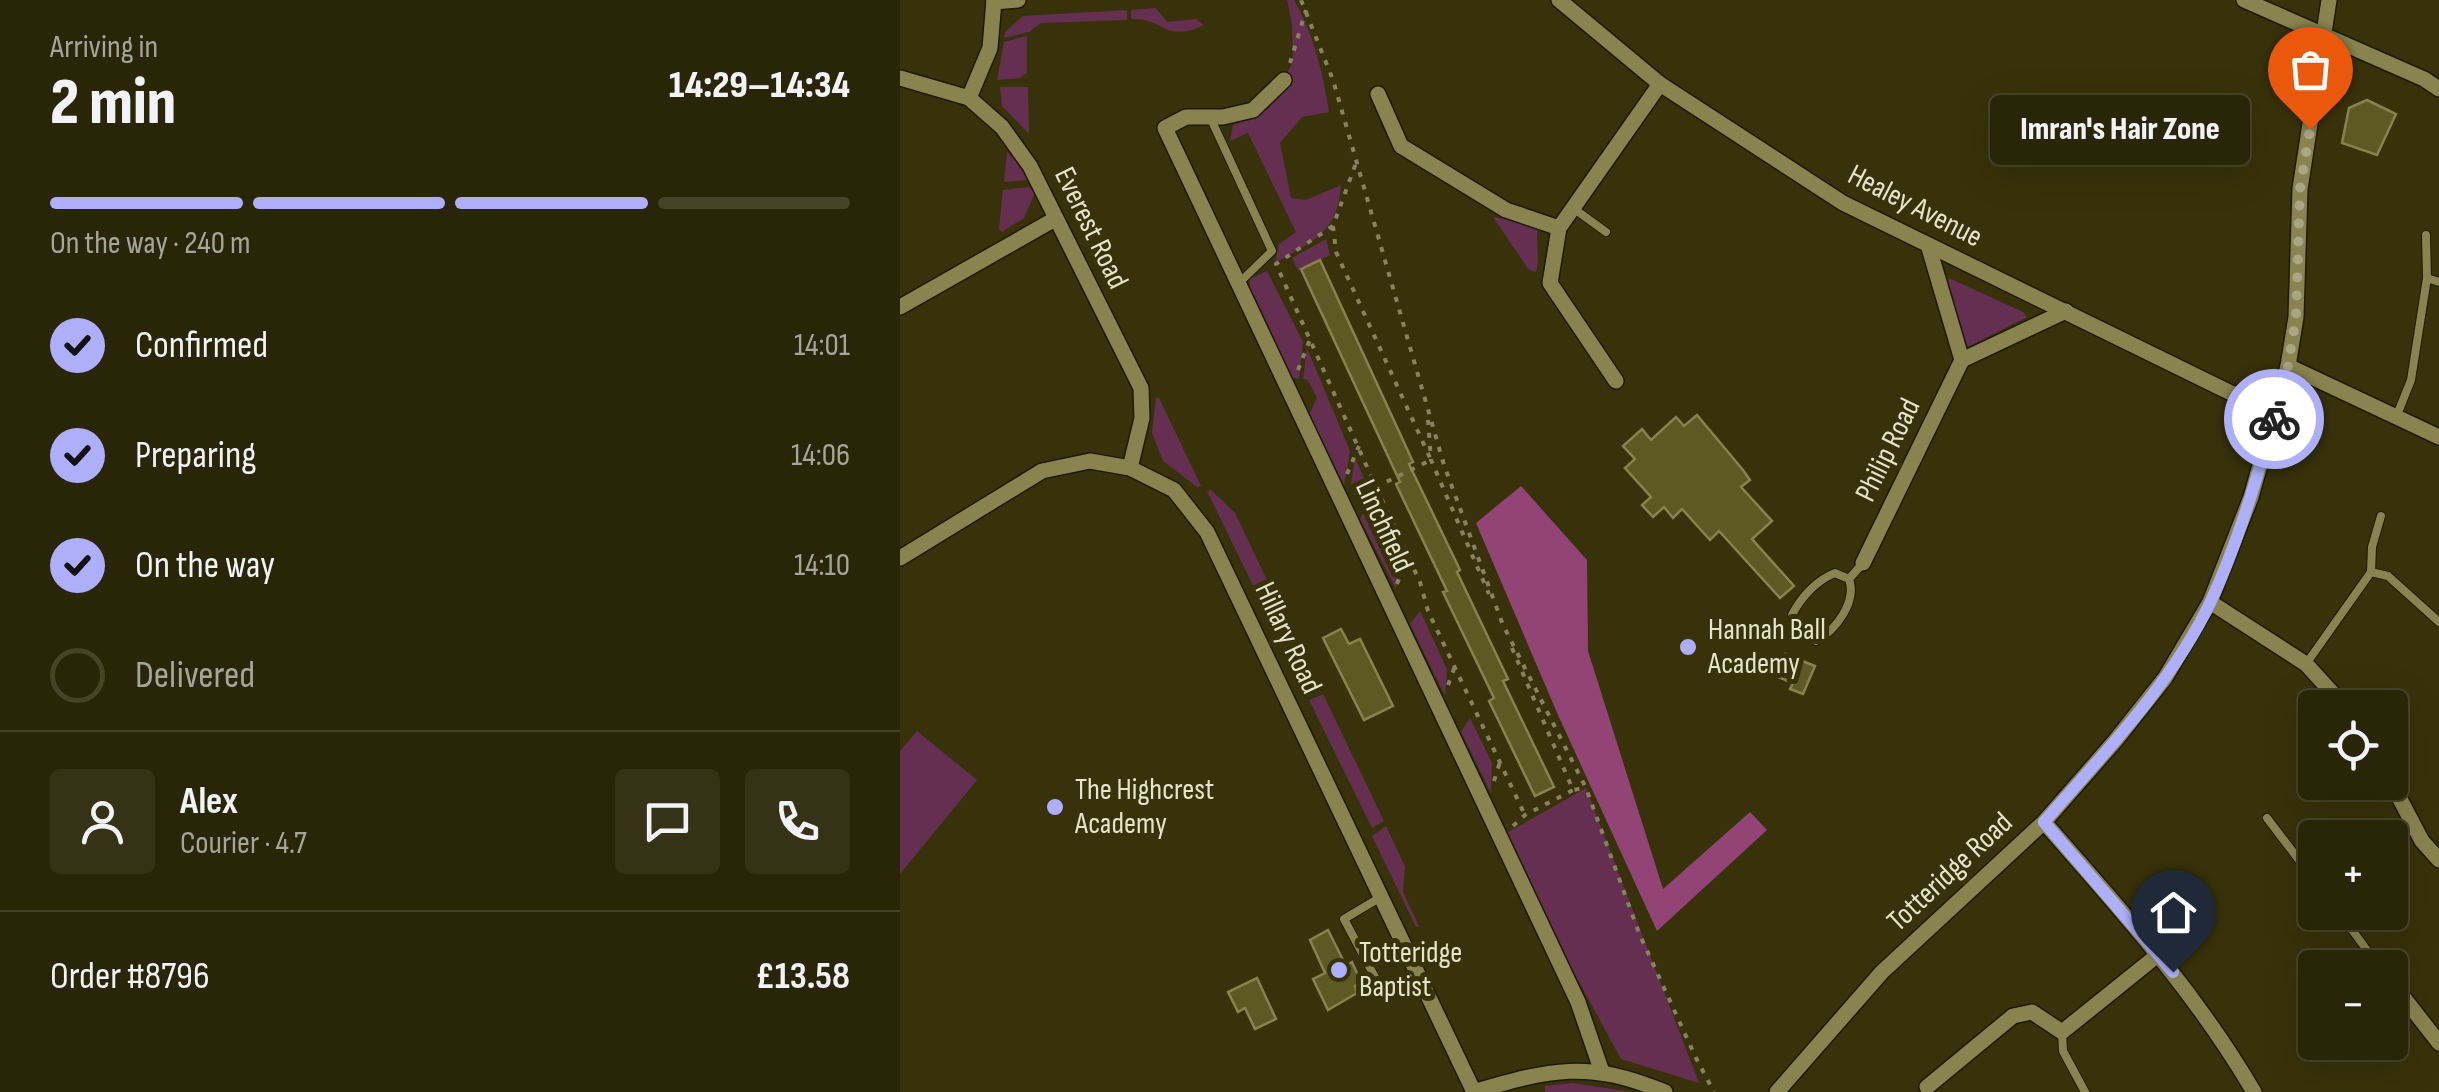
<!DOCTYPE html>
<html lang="en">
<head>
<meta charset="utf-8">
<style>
  body { margin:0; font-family:"Sofia Sans Condensed",sans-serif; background:#353215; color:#f1f3f6; height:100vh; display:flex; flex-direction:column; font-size:38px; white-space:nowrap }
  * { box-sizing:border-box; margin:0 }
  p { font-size:32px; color:#a5a59b }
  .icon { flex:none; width:55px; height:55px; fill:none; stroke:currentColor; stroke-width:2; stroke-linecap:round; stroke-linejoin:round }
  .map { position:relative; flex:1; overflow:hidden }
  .details { display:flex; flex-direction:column; background:#292607; width:900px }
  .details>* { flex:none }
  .buttons { position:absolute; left:1398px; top:690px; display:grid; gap:20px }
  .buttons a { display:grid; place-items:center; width:110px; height:110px; border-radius:10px; background:#292607; box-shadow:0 10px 40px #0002,0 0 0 2px #454328; font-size:50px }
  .pin { position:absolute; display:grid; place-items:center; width:85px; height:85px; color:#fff; margin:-102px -42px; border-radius:50% 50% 50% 0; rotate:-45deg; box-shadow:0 0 10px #0007 }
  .pin .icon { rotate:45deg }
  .courier { position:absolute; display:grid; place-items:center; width:100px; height:100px; margin:-50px; border:8px solid #adaffb; border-radius:50%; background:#fff; color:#222; box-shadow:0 2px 12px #0007 }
  .bubble { position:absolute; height:70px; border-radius:10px; background:#292607; box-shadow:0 10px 40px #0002,0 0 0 2px #454328; font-size:32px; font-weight:800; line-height:70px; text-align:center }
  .head em { font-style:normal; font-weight:800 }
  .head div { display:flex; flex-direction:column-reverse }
  .head { display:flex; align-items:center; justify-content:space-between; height:170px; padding:0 50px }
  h1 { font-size:65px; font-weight:800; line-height:75px }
  .bar { display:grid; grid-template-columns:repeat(4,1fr); gap:15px 10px; align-content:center; height:120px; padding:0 50px }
  .bar i { height:12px; border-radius:8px; background:#454328 }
  .bar .selected { background:#adaffb }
  .bar p { grid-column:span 4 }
  .line { display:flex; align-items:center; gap:25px; padding:0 50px; border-top:2px solid #454328 }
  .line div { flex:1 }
  .round { display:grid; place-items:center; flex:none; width:105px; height:105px; border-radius:10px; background:#353215 }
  ol { padding:0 50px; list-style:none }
  li { display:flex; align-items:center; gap:30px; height:110px }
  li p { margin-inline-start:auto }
  li .icon { padding:10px; border-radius:50%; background:#adaffb; color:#111; stroke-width:4 }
  li:last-child { color:#a5a59b }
  li i { width:55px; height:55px; border:5px solid #454328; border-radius:50% }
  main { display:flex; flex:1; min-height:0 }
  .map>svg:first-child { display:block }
  .green { fill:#652f52 }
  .forest { fill:#914475 }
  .building { fill:#5e5824; stroke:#87824e; stroke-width:2.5 }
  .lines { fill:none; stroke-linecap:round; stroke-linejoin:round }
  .lane-casing { stroke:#1d1a01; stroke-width:10 }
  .street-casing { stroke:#1d1a01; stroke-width:18 }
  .path { stroke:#878360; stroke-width:4; stroke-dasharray:5 8; stroke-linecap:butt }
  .lane { stroke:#89844f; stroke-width:8 }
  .street { stroke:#89844f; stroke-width:15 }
  .done { stroke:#a9a686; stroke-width:10; stroke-dasharray:0 18 }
  .route { stroke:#adaffb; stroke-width:12 }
  .poi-dot { fill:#adaffb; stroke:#373209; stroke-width:4 }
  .labels { text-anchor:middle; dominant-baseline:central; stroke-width:10; stroke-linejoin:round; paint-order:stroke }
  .street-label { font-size:30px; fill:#e6e4c9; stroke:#373209 }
  .poi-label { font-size:30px; fill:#e6e4c9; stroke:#373209; text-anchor:start }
</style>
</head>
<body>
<main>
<section class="details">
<div class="head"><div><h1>2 min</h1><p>Arriving in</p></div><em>14:29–14:34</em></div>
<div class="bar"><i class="selected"></i><i class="selected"></i><i class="selected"></i><i></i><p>On the way · 240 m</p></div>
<ol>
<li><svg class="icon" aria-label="check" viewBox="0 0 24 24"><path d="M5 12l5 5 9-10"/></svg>Confirmed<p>14:01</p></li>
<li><svg class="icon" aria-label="check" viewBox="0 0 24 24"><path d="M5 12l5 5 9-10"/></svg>Preparing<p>14:06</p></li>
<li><svg class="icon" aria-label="check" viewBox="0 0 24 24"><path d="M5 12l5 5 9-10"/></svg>On the way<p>14:10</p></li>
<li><i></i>Delivered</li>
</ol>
<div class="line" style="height:180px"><a class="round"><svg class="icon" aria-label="person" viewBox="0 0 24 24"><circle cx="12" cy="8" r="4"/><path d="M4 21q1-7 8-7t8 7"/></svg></a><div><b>Alex</b><p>Courier · 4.7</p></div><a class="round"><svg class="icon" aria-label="chat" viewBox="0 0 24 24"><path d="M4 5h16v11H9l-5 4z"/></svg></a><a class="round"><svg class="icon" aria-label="phone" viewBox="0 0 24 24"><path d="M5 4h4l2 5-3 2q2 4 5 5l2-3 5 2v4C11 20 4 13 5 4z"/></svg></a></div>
<div class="line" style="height:130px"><div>Order #8796</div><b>£13.58</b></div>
</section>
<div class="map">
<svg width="1539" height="1092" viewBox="0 0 1539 1092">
  <rect width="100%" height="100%" fill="#373209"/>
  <g class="green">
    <path d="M387 0H394C414 35 423 73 429 112L402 117 380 143 391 198 406 200 441 185C438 233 413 241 375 263L379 244 396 232 348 133 330 141 333 125 368 107 393 62 392 24Z"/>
    <path d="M256 8 267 22 296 19 304 25C265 44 264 17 231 19V10Z"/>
    <path d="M227 10V20L141 23 129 32 104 38 105 32 123 16Z"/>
    <path d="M127 36V73L120 78 97 80 104 42Z"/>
    <path d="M100 87H128L129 134 102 106Z"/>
    <path d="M107 152 120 164 128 180 104 182Z"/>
    <path d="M130 187 135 192 124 218 102 232 99 229 103 190Z"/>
    <path d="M593 217 639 224C634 240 641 256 636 272L629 270Z"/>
    <path d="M426 239 430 255 398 271 392 258Z"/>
    <path d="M367 271 403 342 399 379 391 377 349 289 350 279Z"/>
    <path d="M1049 278 1123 312 1127 317 1068 347C1059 334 1053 300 1047 283Z"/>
    <path d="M407 348 450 451 444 485 409 415 417 398 408 380 403 379Z"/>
    <path d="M256 398H259L301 486 297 487 263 461 252 433Z"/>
    <path d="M455 458 500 558 496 589 460 519 468 504 460 486 451 484Z"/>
    <path d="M311 490 335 513 377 601 363 606 307 491Z"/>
    <path d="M379 604 421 691 410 696 365 611Z"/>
    <path d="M520 611 547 669 545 696 510 624Z"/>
    <path d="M423 694 484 821 472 828 409 700Z"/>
    <path d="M570 718 592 763 591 793 561 732Z"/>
    <path d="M17 731 77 780 0 874V751Z"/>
    <path d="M686 788 799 1083 721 1059 600 837Z"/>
    <path d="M486 826 505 866 503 892 519 926 516 927 472 836Z"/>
    <path d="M672 1083 732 1092H645V1086Z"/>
  </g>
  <path class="forest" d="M621 486 687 560 688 651 763 889 850 812 867 830 757 931 658 715 576 523Z"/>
  <g class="building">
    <path d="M1467 100 1496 114 1477 155 1442 143 1449 108Z"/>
    <path d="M420 260 513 462 509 464 560 570 557 572 608 679 603 681 654 787 635 796 589 701 594 698 543 592 547 591 496 484 500 482 401 269Z"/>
    <path d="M797 415 843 470 850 480 841 487 872 521 852 539 894 586 880 598 819 531 810 540 782 509 773 518 764 507 753 517 742 505 751 497 725 468 735 459 723 446 742 429 751 440 776 417 784 426Z"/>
    <path d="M441 629 449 644 460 639 493 706 464 720 423 638Z"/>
    <path d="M885 654 915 666 903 694 890 689 893 683 876 676Z"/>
    <path d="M428 930 446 966 452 962 461 982 455 986 457 993 428 1010 413 979 425 973 410 940Z"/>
    <path d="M357 978 376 1019 355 1029 345 1008 338 1012 328 992Z"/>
  </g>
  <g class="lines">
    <defs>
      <g id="lane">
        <path d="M310 117 372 251 339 283"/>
        <path d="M673 208 706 232"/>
        <path d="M1526 235 1527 278"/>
        <path d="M1497 415 1511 380 1527 278 1539 282"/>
        <path d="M1471 572 1472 547 1481 516"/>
        <path d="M949 579C957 602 936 630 916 641L892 615C901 597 917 580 935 573L949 579 963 563"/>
        <path d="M1406 664 1471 572 1488 576 1539 622"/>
        <path d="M1367 818 1415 881"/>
        <path d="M1439 912 1480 968"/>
        <path d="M477 981 444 919 481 897"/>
        <path d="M1162 1032 1163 1051 1185 1092"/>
      </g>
      <g id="street">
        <path d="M659 0 760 84 943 203 1331 393 1377 408"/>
        <path d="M1344 0 1524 79 1539 89"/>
        <path d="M94 2 118 0"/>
        <path d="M0 78 69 98 102 127 130 166 241 388 242 418 230 468"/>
        <path d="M384 80 353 110 323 117H286L265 128 678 1002 702 1072"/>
        <path d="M478 94 501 146 606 210 659 228"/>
        <path d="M69 98 90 48 94 0"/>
        <path d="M0 307 155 219"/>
        <path d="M1062 360 1166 311"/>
        <path d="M1388 366 1539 437"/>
        <path d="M716 381 650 283 659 228 760 84"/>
        <path d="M0 558 142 471 190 461 230 468 274 490 307 532 574 1092"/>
        <path d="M963 563 1062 360 1029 248"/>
        <path d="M1310 602 1406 664 1446 708"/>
        <path d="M1490 780 1522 841 1539 860"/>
        <path d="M1144 822C1221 910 1294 990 1354 1092"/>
        <path d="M1490 980 1539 1043"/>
        <path d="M1027 1087 1113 1016 1132 1012 1162 1032 1259 954"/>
        <path d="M573 1092C651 1069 688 1060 765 1092"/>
        <path d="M877 1092 982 972 1144 822 1215 741 1265 678 1310 602 1351 497 1388 366 1396 317 1400 189 1429 0"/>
      </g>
    </defs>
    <use href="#lane" class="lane-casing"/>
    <use href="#street" class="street-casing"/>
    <g class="path">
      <path d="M401 0 433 80 544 465 603 625 686 788 739 933 796 1058 814 1092"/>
      <path d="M390 63 406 10"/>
      <path d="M433 226 436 252 531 460 476 487 376 264 433 226 456 163"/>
      <path d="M398 370 411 337"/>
      <path d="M528 420 531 460 589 594"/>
      <path d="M447 474 459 446"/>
      <path d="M476 487 520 582 528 611 625 815"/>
      <path d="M497 584 508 555"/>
      <path d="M612 648 673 790 684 788"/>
      <path d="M548 685 555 666"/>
      <path d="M594 781 600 762"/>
      <path d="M613 826 625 815 673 790"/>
    </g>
    <use href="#lane" class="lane"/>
    <use href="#street" class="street"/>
  </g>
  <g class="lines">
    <path class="done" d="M1374 419 1388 366 1396 317 1400 189 1410 129"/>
    <path class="route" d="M1273 972 1144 822C1204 753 1271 685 1311 601 1338 543 1356 480 1374 419"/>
  </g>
  <g class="poi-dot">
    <circle cx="788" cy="647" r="10"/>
    <circle cx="155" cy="807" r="10"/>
    <circle cx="439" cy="970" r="10"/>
  </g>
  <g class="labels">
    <g class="street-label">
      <text transform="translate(1015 206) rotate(27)">Healey Avenue</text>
      <text transform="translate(191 228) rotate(64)">Everest Road</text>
      <text transform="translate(988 450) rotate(-64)">Philip Road</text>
      <text transform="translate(484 526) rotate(65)">Linchfield</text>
      <text transform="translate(388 638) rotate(65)">Hillary Road</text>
      <text transform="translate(1050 872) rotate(-43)">Totteridge Road</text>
    </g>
    <g class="poi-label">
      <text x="808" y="630">Hannah Ball<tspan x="808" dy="34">Academy</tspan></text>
      <text x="175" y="790">The Highcrest<tspan x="175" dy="34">Academy</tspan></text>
      <text x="459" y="953">Totteridge<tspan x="459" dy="34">Baptist</tspan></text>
    </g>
  </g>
</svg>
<div class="buttons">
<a><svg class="icon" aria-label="locate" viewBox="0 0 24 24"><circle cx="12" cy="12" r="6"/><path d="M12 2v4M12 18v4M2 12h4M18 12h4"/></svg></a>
<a>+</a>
<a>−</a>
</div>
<div class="pin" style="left:1410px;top:129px;background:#ea580c"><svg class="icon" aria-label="bag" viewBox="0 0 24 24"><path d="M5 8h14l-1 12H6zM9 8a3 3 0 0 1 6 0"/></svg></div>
<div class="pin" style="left:1273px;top:972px;background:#1f2937"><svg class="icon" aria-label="home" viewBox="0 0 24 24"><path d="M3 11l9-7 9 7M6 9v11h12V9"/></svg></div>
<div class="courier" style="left:1374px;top:419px"><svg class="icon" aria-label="bike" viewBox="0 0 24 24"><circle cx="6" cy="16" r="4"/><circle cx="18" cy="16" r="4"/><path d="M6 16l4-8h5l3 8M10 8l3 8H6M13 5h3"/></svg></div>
<div class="bubble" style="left:1090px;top:95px;width:260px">Imran's Hair Zone</div>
</div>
</main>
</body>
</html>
